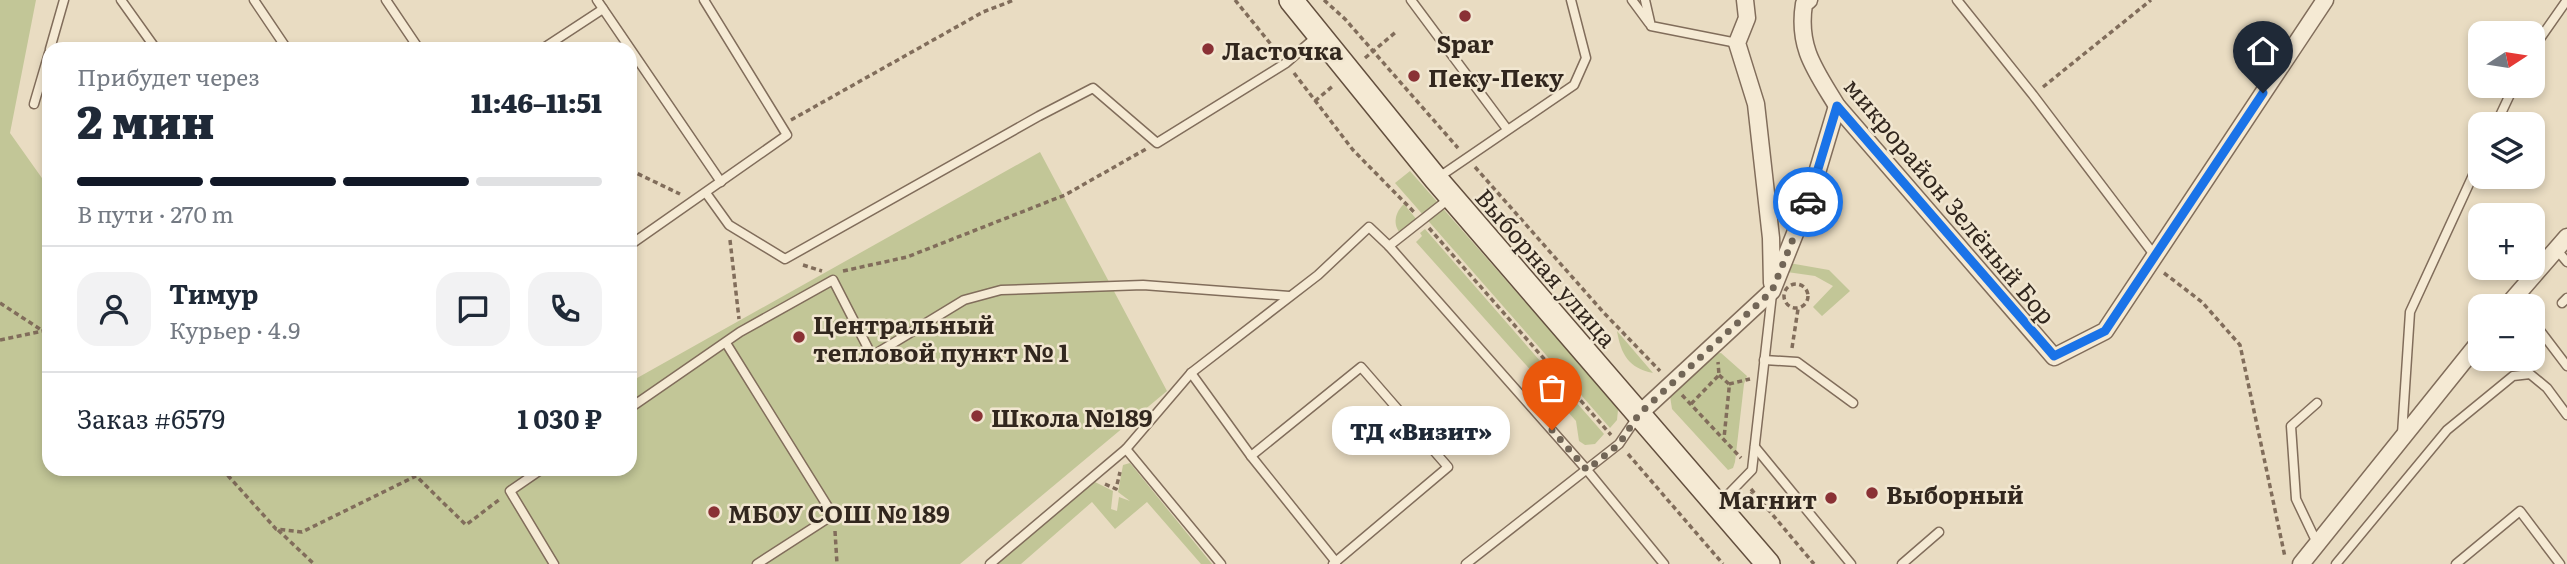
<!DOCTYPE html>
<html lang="ru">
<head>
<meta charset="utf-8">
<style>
  body { margin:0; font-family:Literata,serif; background:#f2f2f3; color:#1f2937; height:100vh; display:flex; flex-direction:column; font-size:26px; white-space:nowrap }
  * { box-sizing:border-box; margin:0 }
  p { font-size:23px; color:#747a83 }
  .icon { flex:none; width:38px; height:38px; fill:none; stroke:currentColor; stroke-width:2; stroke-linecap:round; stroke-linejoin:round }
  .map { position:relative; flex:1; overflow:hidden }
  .side { position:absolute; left:42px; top:42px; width:595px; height:434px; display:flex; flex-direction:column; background:#fff; border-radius:21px; box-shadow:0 4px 10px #0003 }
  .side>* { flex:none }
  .needle { width:46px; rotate:78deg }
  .controls { position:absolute; left:2468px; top:21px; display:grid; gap:14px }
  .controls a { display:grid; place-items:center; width:77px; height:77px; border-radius:14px; background:#fff; box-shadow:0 4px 10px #0003; font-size:35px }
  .pin { position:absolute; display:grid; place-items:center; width:60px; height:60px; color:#fff; margin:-72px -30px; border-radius:50% 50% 50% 0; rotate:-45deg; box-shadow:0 0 7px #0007 }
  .pin .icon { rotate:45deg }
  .courier { position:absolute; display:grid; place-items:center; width:70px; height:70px; margin:-35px; border:5px solid #1a73e8; border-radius:50%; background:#fff; color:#222; box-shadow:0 2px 9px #0007 }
  .bubble { position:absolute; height:49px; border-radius:21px; background:#fff; box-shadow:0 4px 10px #0003; font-size:23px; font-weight:800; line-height:49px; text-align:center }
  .headline em { font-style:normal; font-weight:800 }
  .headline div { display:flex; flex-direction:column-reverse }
  .headline { display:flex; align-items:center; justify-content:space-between; height:119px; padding:0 35px }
  h1 { font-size:46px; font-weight:800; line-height:52px }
  .bar { display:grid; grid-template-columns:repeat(4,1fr); gap:10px 7px; align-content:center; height:84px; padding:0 35px }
  .bar i { height:9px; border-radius:5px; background:#e0e1e3 }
  .bar .selected { background:#111827 }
  .bar p { grid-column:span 4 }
  .line { display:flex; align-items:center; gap:18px; padding:0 35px; border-top:2px solid #e0e1e3 }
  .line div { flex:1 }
  .round { display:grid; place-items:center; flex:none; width:74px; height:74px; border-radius:21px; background:#f2f2f3 }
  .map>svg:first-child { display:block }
  .green { fill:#c2c697 }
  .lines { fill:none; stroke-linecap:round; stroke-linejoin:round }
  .lane-casing { stroke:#816d5b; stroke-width:11 }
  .street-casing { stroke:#816d5b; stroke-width:19 }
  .secondary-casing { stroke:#634f3e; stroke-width:26 }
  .path { stroke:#816d5b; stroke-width:3.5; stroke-dasharray:5 3.5; stroke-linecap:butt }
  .lane { stroke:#f5ead4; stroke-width:8 }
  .street { stroke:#f5ead4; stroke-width:16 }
  .secondary { stroke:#f5ead4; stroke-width:23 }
  .done { stroke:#726657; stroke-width:7; stroke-dasharray:0 12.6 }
  .route { stroke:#1a73e8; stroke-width:9 }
  .poi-dot { fill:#8a3135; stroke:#f1e6d0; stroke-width:2.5 }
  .labels { text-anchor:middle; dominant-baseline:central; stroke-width:5; stroke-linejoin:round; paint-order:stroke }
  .poi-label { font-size:24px; font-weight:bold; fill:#32271e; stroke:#f1e6d0; text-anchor:start }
  .street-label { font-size:24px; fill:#32271e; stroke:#f1e6d0 }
</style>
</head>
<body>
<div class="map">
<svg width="2567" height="564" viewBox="0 0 2567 564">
  <rect width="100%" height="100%" fill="#e9dcc2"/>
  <g class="green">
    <path d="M0 0H36L10 133 49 188V469H630V382L1040 152 1167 391 960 564H0Z"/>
    <path d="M1410 171 1614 403 1618 410 1617 420 1610 428 1395 183Z"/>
    <path d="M1404 204 1417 220 1401 234C1392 225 1395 212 1404 204Z"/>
    <path d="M1425 229 1604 434 1595 444 1585 445 1579 441 1576 421 1416 242 1422 236 1420 233Z"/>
    <path d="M1789 263 1829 270 1850 291 1822 316 1813 307 1833 286 1815 276 1787 272Z"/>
    <path d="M1617 331 1653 373C1628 368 1621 354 1617 331Z"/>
    <path d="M1721 353 1747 376 1744 384 1735 462 1733 468 1728 470 1672 409 1670 396 1713 354Z"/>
    <path d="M1130 463 1212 564H1201L1147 502 1115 529 1092 502 1021 564H994L1093 481 1113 491 1111 509 1117 511 1119 497 1130 501 1118 492 1123 465Z"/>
  </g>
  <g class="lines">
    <defs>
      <g id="lane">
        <path d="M121 0 156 49"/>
        <path d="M254 0 287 49"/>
        <path d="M386 0 419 49"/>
        <path d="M597 0 721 182"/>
        <path d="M1411 0 1507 129"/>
        <path d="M1632 0 1649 23"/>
        <path d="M1645 0 1651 26 1737 43"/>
        <path d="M1957 0 2033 95 2155 256"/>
        <path d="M50 49 64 0"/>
        <path d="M542 49 603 9"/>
        <path d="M2532 50 2567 0"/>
        <path d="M34 104 49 53"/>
        <path d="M2496 124 2514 86"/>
        <path d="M1439 177 1574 85 1586 58 1571 0"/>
        <path d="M706 193 729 225 785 259 1039 116 1093 88 1157 143 1286 63 1316 37"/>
        <path d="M630 245 787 135 704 0"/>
        <path d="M1389 246 1450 198"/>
        <path d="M2557 250 2567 262"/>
        <path d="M2562 303 2567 298"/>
        <path d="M2532 320 2567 366"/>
        <path d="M726 343 833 515 757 564"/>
        <path d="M1764 360 1797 362 1853 403"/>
        <path d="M1191 373 1251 456 1336 562"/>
        <path d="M2317 403 2291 426 2296 499 2317 543"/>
        <path d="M630 408 740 332 833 280 872 356 964 300 1001 290 1143 285 1289 296"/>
        <path d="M2402 434 2410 312 2480 160"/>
        <path d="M1755 447 1851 564"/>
        <path d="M1126 449 1221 564"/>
        <path d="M1251 456 1361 367 1448 467 1333 564"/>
        <path d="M542 469 510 491 554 564"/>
        <path d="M1719 504 1752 470 1772 294"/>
        <path d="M990 564 1126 449 1191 373 1318 275 1369 227 1389 246 1587 470 1664 564"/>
        <path d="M1466 564 1619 444 1638 416"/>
        <path d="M1902 564 1939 532"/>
        <path d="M2336 564 2447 430 2513 376 2530 374 2547 388 2567 415"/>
        <path d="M2456 564 2520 511 2560 564"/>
      </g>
      <g id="street">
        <path d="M1745 0 1747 18 1737 43 1756 104 1771 238 1772 283"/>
        <path d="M1809 0 1804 4C1797 48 1816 71 1837 106L2054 357 2105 331 2325 0"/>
        <path d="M2507 306 2567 237"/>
        <path d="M1639 414 1772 291 1810 196 1837 106"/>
        <path d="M2301 564 2480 341"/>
      </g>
      <path id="secondary" d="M1291 0 1436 179 1768 564"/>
    </defs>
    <use href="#lane" class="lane-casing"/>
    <use href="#street" class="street-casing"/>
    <use href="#secondary" class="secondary-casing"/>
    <g class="path">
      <path d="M1235 0 1278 53"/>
      <path d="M1324 0 1345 19 1458 148"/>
      <path d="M1365 58 1397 31"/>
      <path d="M1294 73 1353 150 1414 212"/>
      <path d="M2043 87 2151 0"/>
      <path d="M1315 101 1334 85"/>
      <path d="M791 120 983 12 1014 0"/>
      <path d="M1475 167 1604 313 1660 371"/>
      <path d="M630 170 680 194"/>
      <path d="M1429 228 1611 435"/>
      <path d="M730 240 739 319"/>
      <path d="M803 265 822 271"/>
      <path d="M843 271 907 257 1065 195 1146 149"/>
      <path d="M2164 273 2202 302 2240 345 2285 557"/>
      <circle cx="1796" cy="296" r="12"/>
      <path d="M0 303 43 331 49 339"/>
      <path d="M0 340 43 331"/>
      <path d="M1792 348 1798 309"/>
      <path d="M1719 375 1729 384V389L1724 438"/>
      <path d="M1729 384 1750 379"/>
      <path d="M1682 395 1741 458"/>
      <path d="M1691 404 1719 375 1718 362"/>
      <path d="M1628 454 1723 564"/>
      <path d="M222 469 276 529 302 532 416 476 466 525 500 499"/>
      <path d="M1105 484 1116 489 1120 472"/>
      <path d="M1751 489 1814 564"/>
      <path d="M1745 500 1752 493"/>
      <path d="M278 530 314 564"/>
      <path d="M835 531 837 564"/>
    </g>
    <use href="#lane" class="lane"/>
    <use href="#street" class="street"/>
    <use href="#secondary" class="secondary"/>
  </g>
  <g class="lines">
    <path class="done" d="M1552 430 1587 470 1619 444 1639 414 1772 291 1808 202"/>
    <path class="route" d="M1808 202 1837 106 2054 356 2105 331 2263 93"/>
  </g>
  <g class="poi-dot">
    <circle cx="1465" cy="16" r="7"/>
    <circle cx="1208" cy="49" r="7"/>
    <circle cx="1414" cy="76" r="7"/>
    <circle cx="799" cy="337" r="7"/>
    <circle cx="977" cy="416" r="7"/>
    <circle cx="1872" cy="493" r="7"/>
    <circle cx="1831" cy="498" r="7"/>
    <circle cx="714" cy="512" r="7"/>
  </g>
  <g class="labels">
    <g class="poi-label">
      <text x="1465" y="42" text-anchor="middle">Spar</text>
      <text x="1222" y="49">Ласточка</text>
      <text x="1428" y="76">Пеку-Пеку</text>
      <text x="813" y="323">Центральный<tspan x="813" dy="28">тепловой пункт № 1</tspan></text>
      <text x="991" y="416">Школа №189</text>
      <text x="1886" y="493">Выборный</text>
      <text x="1817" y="498" text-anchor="end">Магнит</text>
      <text x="728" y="512">МБОУ СОШ № 189</text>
    </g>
    <g class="street-label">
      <text transform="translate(1951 200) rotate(50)">микрорайон Зелёный Бор</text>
      <text transform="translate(1547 267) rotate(49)">Выборная улица</text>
    </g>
  </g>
</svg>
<div class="controls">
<a><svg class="needle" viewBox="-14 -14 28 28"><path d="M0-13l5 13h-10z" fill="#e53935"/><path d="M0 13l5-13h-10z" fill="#747a83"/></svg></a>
<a><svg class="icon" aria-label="layers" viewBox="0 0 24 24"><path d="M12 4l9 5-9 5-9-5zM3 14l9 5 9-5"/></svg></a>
<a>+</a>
<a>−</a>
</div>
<div class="pin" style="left:1552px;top:430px;background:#ea580c"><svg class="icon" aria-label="bag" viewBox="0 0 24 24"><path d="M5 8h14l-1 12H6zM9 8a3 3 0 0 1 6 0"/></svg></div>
<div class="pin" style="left:2263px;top:93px;background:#1f2937"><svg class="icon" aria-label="home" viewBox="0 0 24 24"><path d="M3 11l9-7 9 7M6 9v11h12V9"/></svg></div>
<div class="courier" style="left:1808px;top:202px"><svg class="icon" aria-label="car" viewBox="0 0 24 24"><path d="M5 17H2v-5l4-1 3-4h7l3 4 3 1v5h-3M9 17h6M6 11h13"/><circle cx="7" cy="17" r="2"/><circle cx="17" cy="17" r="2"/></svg></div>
<div class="bubble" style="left:1332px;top:406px;width:178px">ТД «Визит»</div>
<section class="side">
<div class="headline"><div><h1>2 мин</h1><p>Прибудет через</p></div><em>11:46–11:51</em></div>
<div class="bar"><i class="selected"></i><i class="selected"></i><i class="selected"></i><i></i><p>В пути · 270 m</p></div>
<div class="line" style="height:126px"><a class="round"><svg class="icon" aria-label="person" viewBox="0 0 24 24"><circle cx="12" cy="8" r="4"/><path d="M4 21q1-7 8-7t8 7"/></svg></a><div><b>Тимур</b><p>Курьер · 4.9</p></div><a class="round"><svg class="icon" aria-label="chat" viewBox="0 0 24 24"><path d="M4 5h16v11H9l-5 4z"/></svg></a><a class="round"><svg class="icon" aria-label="phone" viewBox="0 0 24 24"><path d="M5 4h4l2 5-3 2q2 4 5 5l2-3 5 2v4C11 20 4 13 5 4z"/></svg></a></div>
<div class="line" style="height:91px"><div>Заказ #6579</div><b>1 030 ₽</b></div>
</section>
</div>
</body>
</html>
